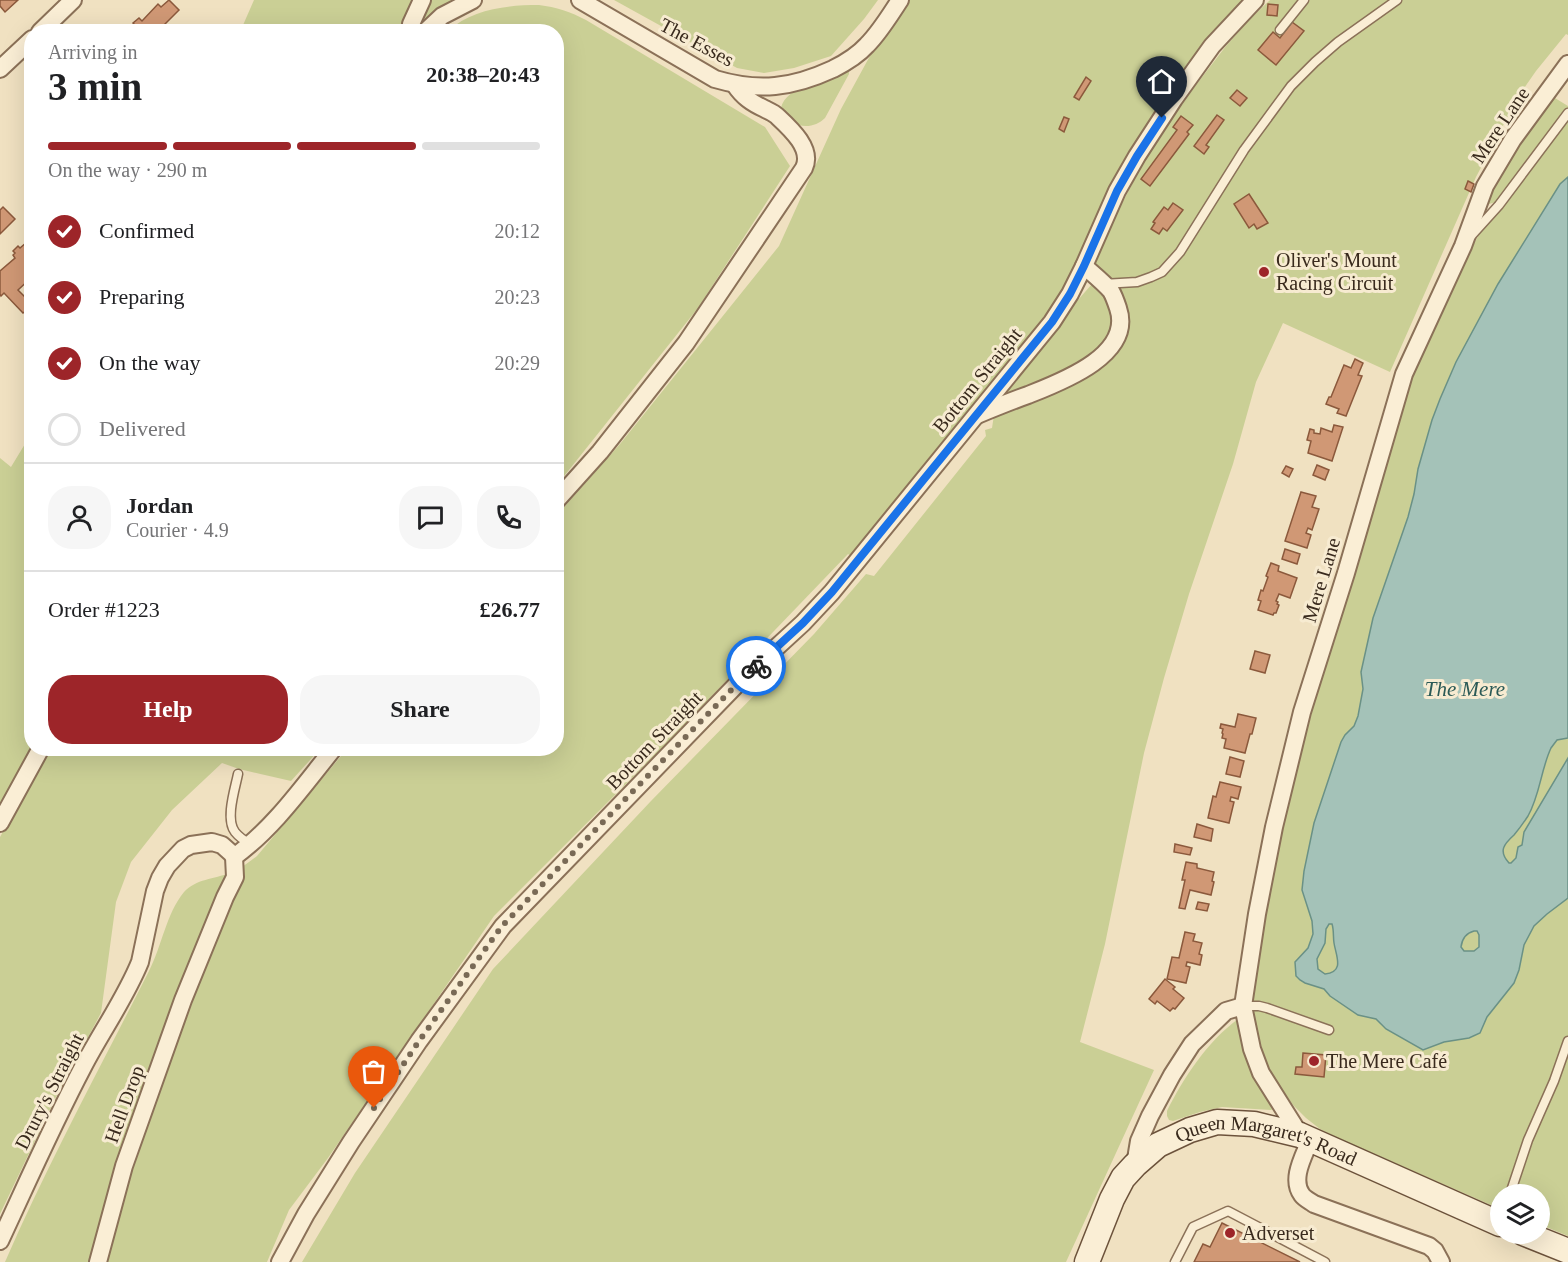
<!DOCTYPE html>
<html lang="en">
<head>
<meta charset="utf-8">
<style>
  body { margin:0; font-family:"Times New Roman",serif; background:#f6f6f6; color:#202124; height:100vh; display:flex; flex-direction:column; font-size:22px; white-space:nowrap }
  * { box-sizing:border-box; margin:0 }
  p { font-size:20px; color:#757577 }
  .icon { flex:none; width:33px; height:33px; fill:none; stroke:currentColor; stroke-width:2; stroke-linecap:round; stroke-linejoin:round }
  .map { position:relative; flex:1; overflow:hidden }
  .drawer { position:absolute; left:24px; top:24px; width:540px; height:732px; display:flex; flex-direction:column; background:#fff; border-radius:24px; box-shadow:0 6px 24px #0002 }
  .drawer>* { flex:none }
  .buttons { position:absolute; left:1490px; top:1184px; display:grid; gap:12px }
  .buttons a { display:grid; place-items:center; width:60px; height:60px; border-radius:50%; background:#fff; box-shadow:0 6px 24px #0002; font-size:30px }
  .pin { position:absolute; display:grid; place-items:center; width:51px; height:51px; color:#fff; margin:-62px -26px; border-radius:50% 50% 50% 0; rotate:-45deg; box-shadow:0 0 6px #0007 }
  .pin .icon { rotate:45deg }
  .courier { position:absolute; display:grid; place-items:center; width:60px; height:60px; margin:-30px; border:4px solid #1a73e8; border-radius:50%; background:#fff; color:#222; box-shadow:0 2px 8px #0007 }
  .head em { font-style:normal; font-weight:600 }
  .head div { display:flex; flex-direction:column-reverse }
  .head { display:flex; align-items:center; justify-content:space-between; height:102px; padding:0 24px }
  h1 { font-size:39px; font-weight:600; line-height:45px }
  .bar { display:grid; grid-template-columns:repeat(4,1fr); gap:9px 6px; align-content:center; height:72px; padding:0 24px }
  .bar i { height:8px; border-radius:4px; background:#e0e0e0 }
  .bar .active { background:#9d2529 }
  .bar p { grid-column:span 4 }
  .line { display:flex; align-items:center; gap:15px; padding:0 24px; border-top:2px solid #e0e0e0 }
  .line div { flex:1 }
  .round { display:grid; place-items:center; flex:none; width:63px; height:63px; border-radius:24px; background:#f6f6f6 }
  ol { padding:0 24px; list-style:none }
  li { display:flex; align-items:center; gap:18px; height:66px }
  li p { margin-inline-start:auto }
  li .icon { padding:6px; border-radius:50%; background:#9d2529; color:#fff; stroke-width:4 }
  li:last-child { color:#757577 }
  li i { width:33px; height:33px; border:3px solid #e0e0e0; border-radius:50% }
  .primary-button { display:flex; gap:12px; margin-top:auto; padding:12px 24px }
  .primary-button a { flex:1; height:69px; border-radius:24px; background:#9d2529; color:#fff; font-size:24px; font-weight:600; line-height:69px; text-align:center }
  .primary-button a+a { background:#f6f6f6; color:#202124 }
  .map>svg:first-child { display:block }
  .green { fill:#cacf95 }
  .water { fill:#a4c2b8; stroke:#6a9186; stroke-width:1.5; fill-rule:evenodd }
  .building { fill:#d09875; stroke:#8b593c; stroke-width:1.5 }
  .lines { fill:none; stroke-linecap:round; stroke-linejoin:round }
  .lane-casing { stroke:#8b7158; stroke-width:11 }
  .street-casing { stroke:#8b7158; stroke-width:20 }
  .secondary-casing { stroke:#6c523b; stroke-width:27 }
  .lane { stroke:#faeed5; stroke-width:8 }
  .street { stroke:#faeed5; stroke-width:16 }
  .secondary { stroke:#faeed5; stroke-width:24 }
  .done { stroke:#796a56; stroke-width:6; stroke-dasharray:0 10.8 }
  .route { stroke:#1a73e8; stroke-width:8 }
  .poi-dot { fill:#9d2529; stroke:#f7ebd1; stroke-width:2 }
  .labels { text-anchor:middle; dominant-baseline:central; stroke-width:6; stroke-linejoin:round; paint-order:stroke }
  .street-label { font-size:20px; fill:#392a1d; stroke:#f7ebd1 }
  .poi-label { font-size:20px; fill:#392a1d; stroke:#f7ebd1; text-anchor:start }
  .water-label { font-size:21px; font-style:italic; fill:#2b5a56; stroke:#f7ebd1 }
</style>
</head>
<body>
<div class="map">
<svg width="1568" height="1262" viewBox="0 0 1568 1262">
  <rect width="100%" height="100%" fill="#f0e1c1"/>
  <g class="green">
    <path d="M254 0H417L403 31 240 32Z"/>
    <path d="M428 0H457L428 20 422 18Z"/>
    <path d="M614 0H878L864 19 831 56 794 68 764 73 737 68Z"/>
    <path d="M907 0H1245L1228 16 1203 48 1151 119 1126 161 1085 248 1066 283 1034 333 853 557 848 554 657 753 494 916 328 1158 289 1210 267 1262H5C48 1163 100 1068 149 971 162 946 166 914 184 892 196 879 214 879 230 873 240 869 248 863 257 856L347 749 556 748 557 515 620 444 779 246 841 109 871 54Z"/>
    <path d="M1270 0H1568V35L1566 34 1536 71 1522 91 1507 118 1476 177 1390 372 1283 323 1256 382 1233 464 1189 594 1164 678 1144 753 1105 944 1080 1042 1154 1070 1066 1262H302L355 1173 493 969 651 801 814 634 866 574 874 576 986 436 985 430 992 428 996 402 1049 333 1092 284 1095 263 1117 213 1144 161 1176 111 1226 46 1249 20Z"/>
    <path d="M539 5C556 7 571 12 586 20L765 127 790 166 698 308 557 485 556 32 448 31C472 9 507 5 539 5Z"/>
    <path d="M848 69H849V74L825 118C816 127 802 129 791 121 787 118 784 112 781 108 785 87 829 76 848 69Z"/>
    <path d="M1550 95 1568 106V1236L1539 1224V1194H1500V1209L1336 1137 1320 1129 1306 1118 1293 1105 1274 1078 1260 1051 1251 1014 1254 975 1292 773 1404 388 1438 312 1496 202 1489 204 1487 203V197Z"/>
    <path d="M31 434 32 748 0 808V458L11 467Z"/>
    <path d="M50 749H320L291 781 239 769 222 763 172 810 131 862 116 902 101 1013 56 1097 0 1214V837Z"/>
    <path d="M1238 1019 1243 1045 1273 1109 1271 1110 1222 1107 1200 1112 1173 1121 1169 1120 1167 1116V1111C1184 1077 1207 1042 1238 1019Z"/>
  </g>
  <path class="water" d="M1568 177V738L1557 740 1551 748C1541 769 1540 795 1528 816 1524 822 1519 829 1514 835 1504 844 1498 851 1509 863H1511L1516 858 1518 847 1522 845 1524 832 1568 758V898L1547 914 1534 926 1524 945 1519 970 1514 983 1487 1017 1480 1033 1469 1038 1444 1042 1423 1050 1386 1029 1376 1019 1358 1015 1330 996 1324 989 1305 983 1300 980 1296 976 1295 962 1308 948 1313 934 1312 921 1302 890 1304 871 1314 823 1341 742 1345 735 1354 726 1358 716 1363 689 1361 672 1373 618 1408 517 1414 494 1418 469 1432 420 1440 399 1456 362 1498 284 1560 184ZM1329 924H1332C1334 930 1333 937 1334 943 1336 956 1345 972 1325 974L1318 969 1317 959 1325 943 1326 929ZM1474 931H1477L1479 935V947L1474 951H1464L1461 947C1462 939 1466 933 1474 931Z"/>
  <g class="building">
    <path d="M0 0H18L5 12 0 6Z"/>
    <path d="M169 0 179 10 157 32H138L134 28 136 26 133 23 139 18 142 21 158 4 161 7Z"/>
    <path d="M1268 4 1278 5 1277 16 1267 15Z"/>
    <path d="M1292 22 1304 31 1276 65 1258 50 1273 32 1280 38Z"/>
    <path d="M1086 77 1091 81 1079 100 1074 97Z"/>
    <path d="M1237 90 1247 98 1240 106 1230 98Z"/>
    <path d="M1217 115 1224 120 1206 145 1209 147 1204 154 1194 146Z"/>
    <path d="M1181 116 1193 125 1187 132 1189 134 1150 186 1141 179 1177 130 1173 127Z"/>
    <path d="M1064 117 1069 119 1064 132 1059 129Z"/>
    <path d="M1468 181 1474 184 1471 192 1465 189Z"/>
    <path d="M1249 194 1268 223 1257 229 1254 224 1249 228 1234 204Z"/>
    <path d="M1173 203 1183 210 1167 231 1163 228 1159 234 1151 229 1155 223 1153 222 1164 207 1168 210Z"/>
    <path d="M3 207 15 219 0 234V210Z"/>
    <path d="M27 242 32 247V277L18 290 32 304V306L23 313 4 293 1 296 0 294V271L15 258 13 255 15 253 13 251 18 246 20 248Z"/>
    <path d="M1355 359 1363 363 1358 375 1362 376 1346 416 1337 413 1339 409 1326 404 1329 397H1331L1344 365 1351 368Z"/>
    <path d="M1334 425 1343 427 1332 461 1308 453 1311 441 1307 440 1310 429 1314 430V433L1320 434 1321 428 1332 432Z"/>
    <path d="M1317 465 1329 470 1325 480 1313 475Z"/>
    <path d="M1286 466 1293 469 1289 477 1282 473Z"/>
    <path d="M1301 492 1316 496 1312 507 1319 509 1312 530 1308 528 1306 533 1311 535 1307 548 1285 541Z"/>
    <path d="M1285 549 1300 554 1297 564 1282 559Z"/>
    <path d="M1271 563 1279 566 1278 571 1297 578 1290 598 1279 594 1276 601 1278 602 1277 604 1279 605 1276 613H1274L1273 615 1258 610 1261 601 1258 600 1261 590 1263 591 1268 577 1266 576Z"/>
    <path d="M1255 651 1270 655 1265 673 1250 669Z"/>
    <path d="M1238 714 1256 718 1252 734H1250L1245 753 1224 748 1226 739 1222 738 1223 734 1222 733 1223 729 1220 728 1221 724 1235 727Z"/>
    <path d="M1230 757 1244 761 1240 777 1226 774Z"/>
    <path d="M1220 782 1241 787 1238 799 1231 797 1230 801 1234 802 1229 823 1208 818 1213 796 1216 797Z"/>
    <path d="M1197 824 1213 829 1211 841 1194 837Z"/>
    <path d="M1175 844 1192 848 1190 855 1174 852Z"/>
    <path d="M1186 862 1197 864V868L1214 872 1212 881 1214 882 1211 895 1190 890 1185 909 1179 908 1185 880H1182Z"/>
    <path d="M1198 902 1209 904 1207 911 1196 909Z"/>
    <path d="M1185 932 1195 934 1193 941 1202 943 1199 954 1202 955 1200 965 1187 962 1186 966 1190 967 1186 983 1167 979 1172 957 1179 958Z"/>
    <path d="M1165 979 1175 987 1173 989 1184 998 1175 1009 1173 1008 1170 1011 1157 1001 1155 1004 1149 999Z"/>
    <path d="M1303 1053 1326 1055 1324 1077 1295 1074 1296 1067H1302Z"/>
    <path d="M1222 1223 1300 1262H1194L1203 1244 1210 1247Z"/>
  </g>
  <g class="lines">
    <defs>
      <g id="lane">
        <path d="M1280 30 1304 0"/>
        <path d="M1471 236 1499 205 1568 113"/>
        <path d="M1103 284 1137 282 1151 277 1162 272 1180 252 1244 150 1291 86 1315 62 1338 42 1397 0"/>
        <path d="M238 774C235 789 225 819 235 832 239 837 245 841 250 844"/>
        <path d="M1243 1006H1259L1267 1008 1329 1030"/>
        <path d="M1510 1194 1528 1140 1554 1081 1568 1041"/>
        <path d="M1175 1262 1193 1227 1228 1211 1325 1262"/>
      </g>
      <g id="street">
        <path d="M580 0 715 79C759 92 792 88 833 69 845 63 858 55 867 45 880 32 890 15 900 0"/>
        <path d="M40 32 73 0"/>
        <path d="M410 32 411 24 422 0"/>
        <path d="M425 32 442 16 473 0"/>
        <path d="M0 69 32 39"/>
        <path d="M977 415C994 408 1011 401 1028 395 1061 382 1134 355 1118 308 1116 302 1114 296 1111 291 1103 282 1093 274 1084 266"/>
        <path d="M556 501 600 452 686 343 804 168C813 149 791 129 777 116 774 113 769 111 765 109 752 103 743 97 735 85"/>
        <path d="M0 823 41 748"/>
        <path d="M234 857C274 828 303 786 334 748"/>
        <path d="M1300 1135 1261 1073 1252 1049 1243 1006 1257 914 1274 827 1302 712 1346 573 1404 374 1463 246 1485 186 1513 139 1568 64"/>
        <path d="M1310 1140C1304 1156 1290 1179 1302 1195 1305 1199 1310 1201 1314 1204L1429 1246 1435 1251 1441 1262"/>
        <path d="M1135 1165 1139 1141 1150 1116 1172 1075 1192 1044 1226 1011 1243 1006"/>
        <path d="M0 1241C27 1183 53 1124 83 1067 101 1032 125 999 140 962L155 891 160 878 167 866 183 849 191 845 212 842 222 845 231 853 234 857 235 877 225 897 183 1000 124 1166 98 1262"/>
        <path d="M280 1262 306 1214 351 1142 419 1041 503 926 741 680 803 623 832 592 1052 322 1070 294 1084 266 1117 191 1137 156 1174 99 1212 46 1255 0"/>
      </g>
      <g id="secondary">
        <path d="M1523 1233 1568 1251"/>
        <path id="s1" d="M1087 1262 1112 1199 1123 1178 1135 1165 1158 1145 1190 1130 1217 1122 1254 1124 1300 1135 1500 1224"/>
      </g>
    </defs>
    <use href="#lane" class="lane-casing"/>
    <use href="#street" class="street-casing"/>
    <use href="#secondary" class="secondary-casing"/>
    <use href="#lane" class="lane"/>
    <use href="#street" class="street"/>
    <use href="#secondary" class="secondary"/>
  </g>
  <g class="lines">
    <path class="done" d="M374 1108 419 1041 502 926 741 680 756 666"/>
    <path class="route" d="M756 666 803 623 832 592 1052 322 1070 294 1084 266 1117 191 1137 156 1162 118"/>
  </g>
  <g class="poi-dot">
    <circle cx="1264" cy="272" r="6"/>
    <circle cx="1314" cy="1061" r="6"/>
    <circle cx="1230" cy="1233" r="6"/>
  </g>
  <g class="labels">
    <g class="street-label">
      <text transform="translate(697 42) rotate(28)">The Esses</text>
      <text transform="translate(1500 125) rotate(-56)">Mere Lane</text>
      <text transform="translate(977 380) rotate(-51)">Bottom Straight</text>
      <text transform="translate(1321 580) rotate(-73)">Mere Lane</text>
      <text transform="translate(654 740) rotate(-46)">Bottom Straight</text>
      <text transform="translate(49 1091) rotate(-63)">Drury's Straight</text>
      <text transform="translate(124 1104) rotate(-70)">Hell Drop</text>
      <text stroke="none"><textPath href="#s1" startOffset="254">Queen Margaret's Road</textPath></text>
    </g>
    <g class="poi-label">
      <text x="1276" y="260">Oliver's Mount<tspan x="1276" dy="23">Racing Circuit</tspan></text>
      <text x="1326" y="1061">The Mere Café</text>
      <text x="1242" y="1233">Adverset</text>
    </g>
    <g class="water-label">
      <text x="1465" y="689">The Mere</text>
    </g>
  </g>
</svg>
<div class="buttons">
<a><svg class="icon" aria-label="layers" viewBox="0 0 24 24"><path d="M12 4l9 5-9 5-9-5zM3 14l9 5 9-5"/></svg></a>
</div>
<div class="pin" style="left:374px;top:1108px;background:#ea580c"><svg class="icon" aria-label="bag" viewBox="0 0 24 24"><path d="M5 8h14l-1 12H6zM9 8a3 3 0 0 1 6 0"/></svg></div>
<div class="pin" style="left:1162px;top:118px;background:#1f2937"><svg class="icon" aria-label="home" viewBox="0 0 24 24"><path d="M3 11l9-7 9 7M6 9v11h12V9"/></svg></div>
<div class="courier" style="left:756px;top:666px"><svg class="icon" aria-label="bike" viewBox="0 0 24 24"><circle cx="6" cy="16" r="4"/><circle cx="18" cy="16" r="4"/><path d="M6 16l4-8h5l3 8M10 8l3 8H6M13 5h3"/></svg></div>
<section class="drawer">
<div class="head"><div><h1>3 min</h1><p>Arriving in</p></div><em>20:38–20:43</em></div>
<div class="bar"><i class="active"></i><i class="active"></i><i class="active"></i><i></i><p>On the way · 290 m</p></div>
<ol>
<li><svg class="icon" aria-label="check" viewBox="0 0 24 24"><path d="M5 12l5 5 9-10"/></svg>Confirmed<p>20:12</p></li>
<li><svg class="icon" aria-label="check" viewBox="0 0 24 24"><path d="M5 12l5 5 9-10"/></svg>Preparing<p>20:23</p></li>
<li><svg class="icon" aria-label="check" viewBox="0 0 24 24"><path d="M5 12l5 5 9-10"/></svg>On the way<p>20:29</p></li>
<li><i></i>Delivered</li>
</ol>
<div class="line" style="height:108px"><a class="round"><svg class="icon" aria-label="person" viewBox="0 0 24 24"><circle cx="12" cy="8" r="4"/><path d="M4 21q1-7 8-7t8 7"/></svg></a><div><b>Jordan</b><p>Courier · 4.9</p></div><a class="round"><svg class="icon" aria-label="chat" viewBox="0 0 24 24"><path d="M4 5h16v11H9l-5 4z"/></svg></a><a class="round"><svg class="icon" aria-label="phone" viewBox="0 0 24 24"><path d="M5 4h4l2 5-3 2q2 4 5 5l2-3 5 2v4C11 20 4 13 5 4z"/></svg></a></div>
<div class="line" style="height:78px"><div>Order #1223</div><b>£26.77</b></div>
<div class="primary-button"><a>Help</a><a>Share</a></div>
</section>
</div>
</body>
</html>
